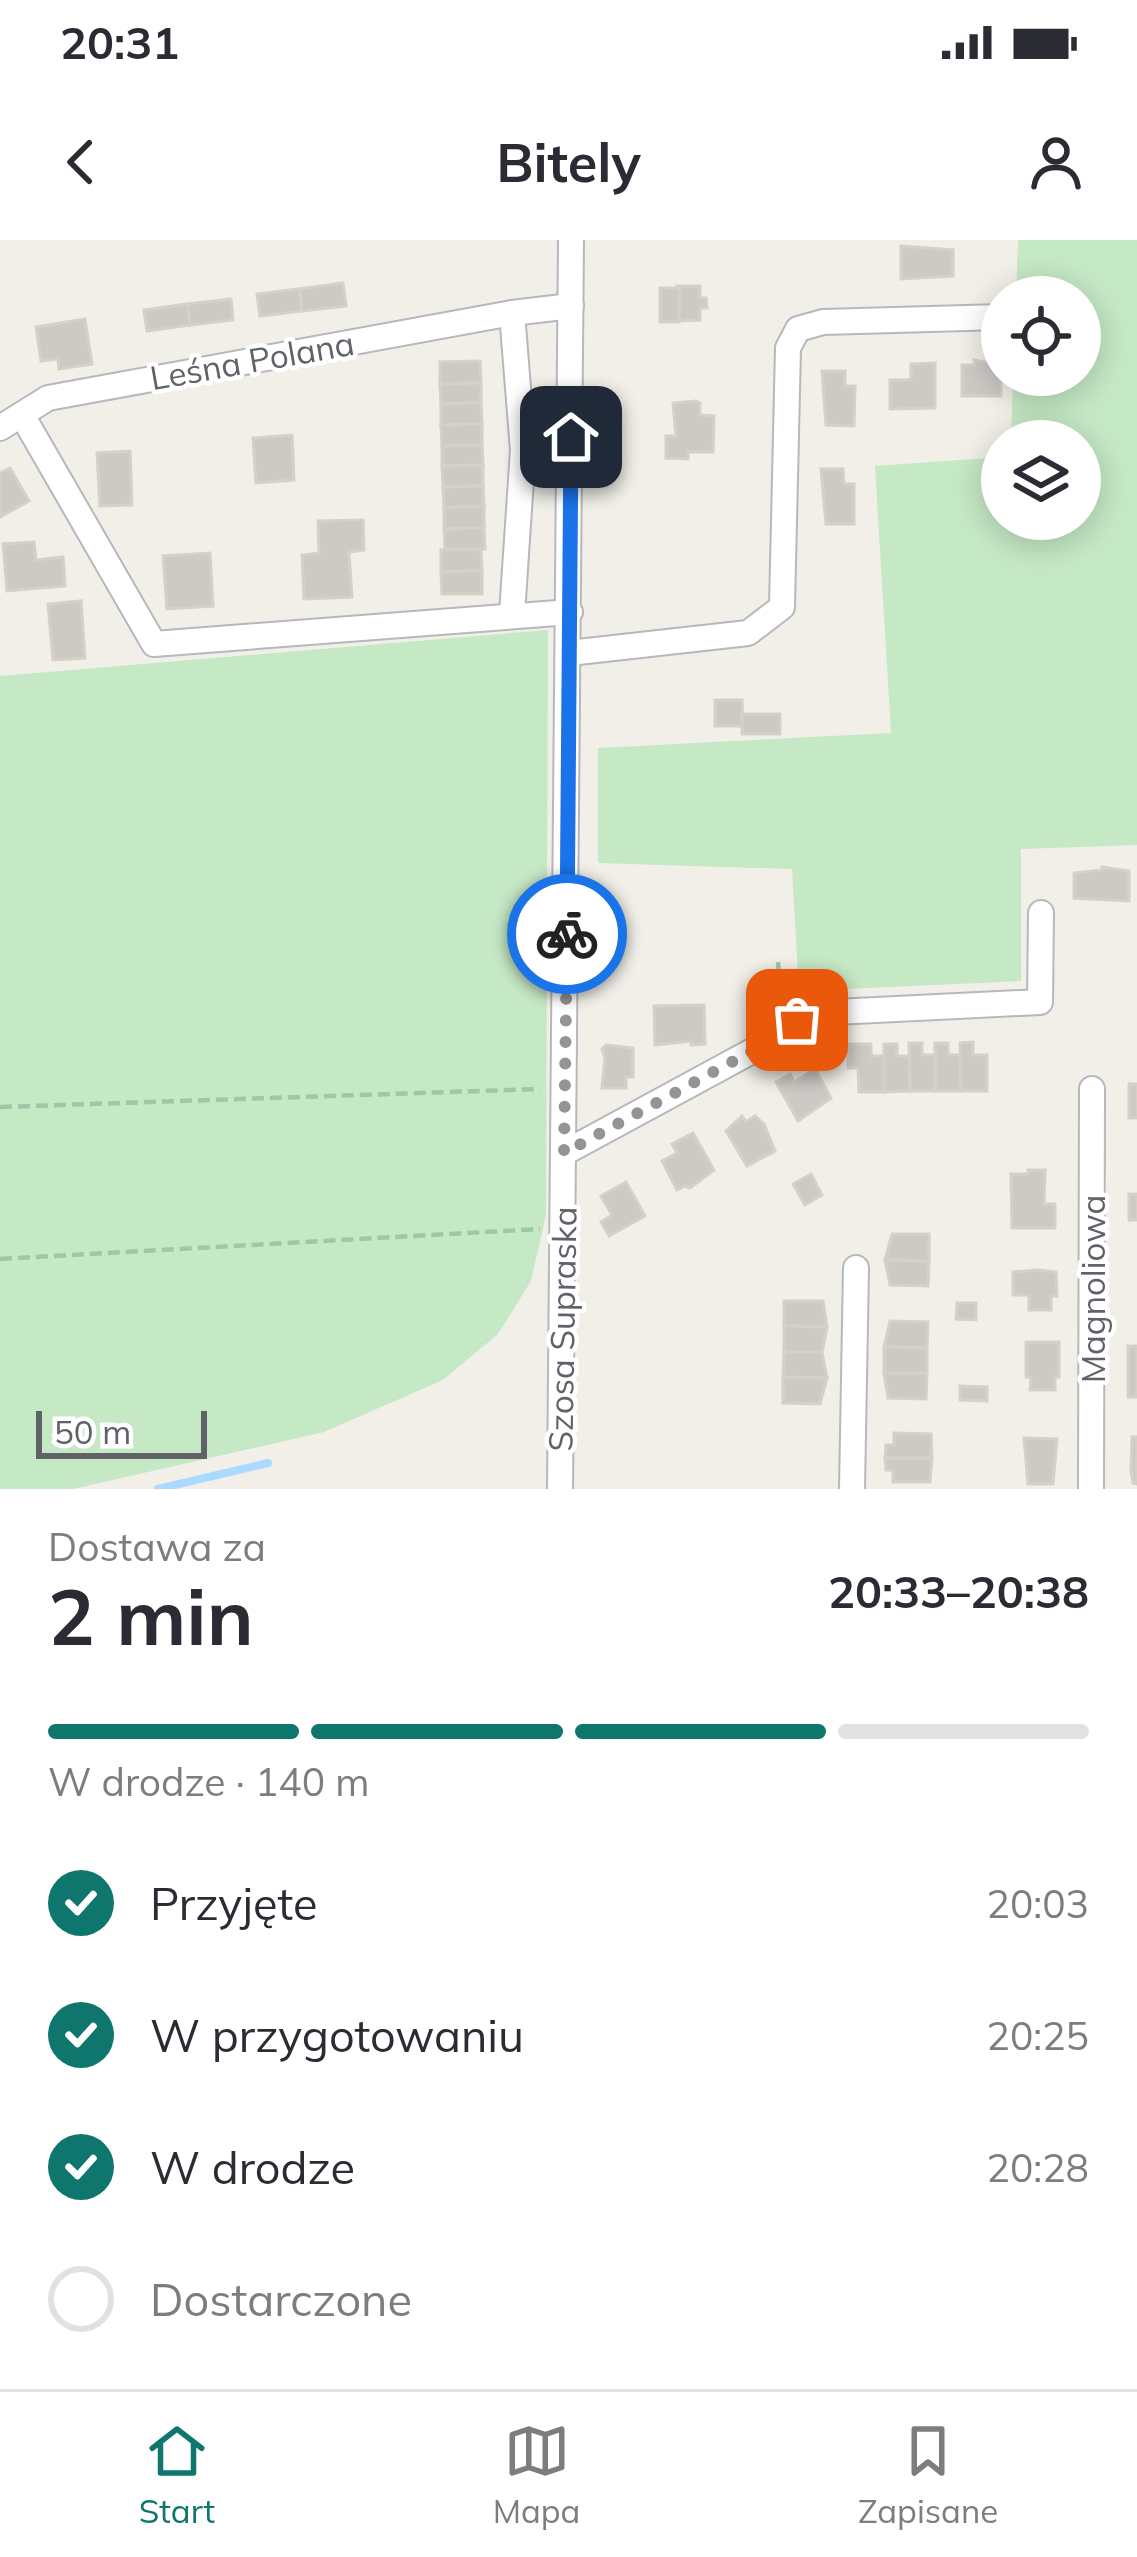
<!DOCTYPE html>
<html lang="pl">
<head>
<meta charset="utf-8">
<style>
  body { margin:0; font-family:Mulish,sans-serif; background:#f7f7f7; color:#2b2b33; height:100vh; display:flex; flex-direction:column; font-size:45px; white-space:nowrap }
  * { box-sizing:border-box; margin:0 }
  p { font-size:39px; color:#7c7c81 }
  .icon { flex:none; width:66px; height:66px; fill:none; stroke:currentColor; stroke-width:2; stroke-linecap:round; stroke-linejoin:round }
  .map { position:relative; height:1249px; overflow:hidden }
  .side { display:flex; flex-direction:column; background:#fff; flex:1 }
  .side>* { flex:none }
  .fabs { position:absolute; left:981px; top:36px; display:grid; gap:24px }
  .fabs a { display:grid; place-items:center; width:120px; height:120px; border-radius:50%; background:#fff; box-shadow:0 6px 30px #0003; font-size:60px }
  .scale { position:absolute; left:36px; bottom:30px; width:171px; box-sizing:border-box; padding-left:12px; border:6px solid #5f6368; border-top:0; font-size:33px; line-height:42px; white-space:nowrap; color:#5f6368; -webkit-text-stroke:9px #fff; paint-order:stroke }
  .pin { position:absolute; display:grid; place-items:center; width:102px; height:102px; color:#fff; margin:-51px; border-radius:24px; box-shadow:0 6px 18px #0006 }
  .courier { position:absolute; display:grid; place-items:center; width:120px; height:120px; margin:-60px; border:9px solid #1a73e8; border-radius:50%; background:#fff; color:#222; box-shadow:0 3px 15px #0007 }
  .summary em { font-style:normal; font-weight:700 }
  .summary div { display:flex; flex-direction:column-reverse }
  .summary { display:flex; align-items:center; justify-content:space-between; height:204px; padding:0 48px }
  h1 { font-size:78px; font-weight:700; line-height:90px }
  .bar { display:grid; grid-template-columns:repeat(4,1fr); gap:18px 12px; align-content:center; height:144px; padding:0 48px }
  .bar i { height:15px; border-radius:9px; background:#e1e1e2 }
  .bar .on { background:#0f766e }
  .bar p { grid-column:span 4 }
  ol { padding:0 48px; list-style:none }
  li { display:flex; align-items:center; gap:36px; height:132px }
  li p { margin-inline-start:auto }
  li .icon { padding:12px; border-radius:50%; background:#0f766e; color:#fff; stroke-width:4 }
  li:last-child { color:#7c7c81 }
  li i { width:66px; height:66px; border:6px solid #e1e1e2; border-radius:50% }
  .status { display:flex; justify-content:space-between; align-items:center; height:84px; padding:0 60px; background:#fff; direction:ltr }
  .status svg { height:33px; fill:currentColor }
  header { display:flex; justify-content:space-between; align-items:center; height:156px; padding:0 48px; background:#fff; font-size:54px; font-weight:700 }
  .menu { display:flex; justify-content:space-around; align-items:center; height:168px; border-top:3px solid #e1e1e2; background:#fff; font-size:33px; color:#7c7c81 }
  .menu a { display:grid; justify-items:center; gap:6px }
  .menu .on { color:#0f766e }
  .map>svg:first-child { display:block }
  .green { fill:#c5e8c5 }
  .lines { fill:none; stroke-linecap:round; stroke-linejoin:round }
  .stream { stroke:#aadaff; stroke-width:8 }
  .building { fill:#cccac5; stroke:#d6d1c6; stroke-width:3 }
  .street-casing { stroke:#b5b8bc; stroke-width:28 }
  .path { stroke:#9cc7a9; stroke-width:4.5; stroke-dasharray:12 6; stroke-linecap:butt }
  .street { stroke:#fff; stroke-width:24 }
  .done { stroke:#929495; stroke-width:12; stroke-dasharray:0 21.6 }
  .route { stroke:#1a73e8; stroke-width:15 }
  .labels { text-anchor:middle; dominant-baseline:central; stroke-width:9; stroke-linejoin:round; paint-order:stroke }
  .street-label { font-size:33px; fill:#5f6368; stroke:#fff }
</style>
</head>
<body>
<div class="status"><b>20:31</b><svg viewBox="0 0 49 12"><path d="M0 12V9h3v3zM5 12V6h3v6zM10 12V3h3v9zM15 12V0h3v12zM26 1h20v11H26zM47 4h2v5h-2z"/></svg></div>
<header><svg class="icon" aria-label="back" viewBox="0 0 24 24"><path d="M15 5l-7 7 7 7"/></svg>Bitely<svg class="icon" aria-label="person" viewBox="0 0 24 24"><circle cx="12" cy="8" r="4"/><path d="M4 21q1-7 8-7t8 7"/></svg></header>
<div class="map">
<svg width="1137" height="1249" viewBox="0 0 1137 1249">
  <rect width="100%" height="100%" fill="#f1efe8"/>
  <g class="green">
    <path d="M1018 0H1137V605L1021 609V741L799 751 792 629 598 623V508L891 493 875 226 1002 217V279H1080V201H1011L1013 135H1080V57H1016Z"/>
    <path d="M548 390 546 975 531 1041 498 1094 443 1140 324 1192 73 1249H0V436Z"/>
  </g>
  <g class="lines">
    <path class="stream" d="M158 1249 268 1223"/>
  </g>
  <g class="building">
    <path d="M901 6 953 10V36L901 39Z"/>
    <path d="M343 43 346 66 302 71 299 49Z"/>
    <path d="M677 46H700V58H706L707 68H700V80L679 81Z"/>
    <rect x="660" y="48" width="19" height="34"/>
    <path d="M299 49 302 71 260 76 257 54Z"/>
    <path d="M231 59 233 80 190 85 187 64Z"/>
    <path d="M187 64 190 85 147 91 144 70Z"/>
    <path d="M85 79 92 124 59 129 58 119 41 121 36 87Z"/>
    <path d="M974 120 1001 125V156H962V125H975Z"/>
    <path d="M480 121 481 143 440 144V122Z"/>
    <path d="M935 123V168L890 169V140H911V124Z"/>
    <path d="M822 131H845V146H855L854 186 826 185Z"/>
    <path d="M481 143V163L441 164 440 144Z"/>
    <path d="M696 161 700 163V175L714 176 713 212H688V219L666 218V196H676L673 163Z"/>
    <path d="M481 163 482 184 441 185V164Z"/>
    <path d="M482 184V205L442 206 441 185Z"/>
    <path d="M292 195 294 240 256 243 253 198Z"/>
    <path d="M482 205 483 225 442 226V206Z"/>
    <path d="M130 211 132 265 100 266 97 213Z"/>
    <path d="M483 225V246L443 247 442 226Z"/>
    <path d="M10 228 29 261 0 277V233Z"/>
    <path d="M821 229H843L844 244H854V284H826Z"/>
    <path d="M483 246 484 266 444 268 443 247Z"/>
    <path d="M484 266V288L444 289V268Z"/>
    <path d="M363 280 364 310 349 312 352 357 304 359 302 315 319 313 318 281Z"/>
    <path d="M484 288 485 309 445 310 444 289Z"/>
    <path d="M34 302 36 320 63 317 65 346 7 351 3 304Z"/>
    <path d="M481 309 482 331 441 332V310Z"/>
    <path d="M210 313 213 366 167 369 163 316Z"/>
    <path d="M482 331V354H442L441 332Z"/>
    <path d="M81 361 85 418 53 420 48 364Z"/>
    <path d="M715 460H742L743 486H715Z"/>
    <rect x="742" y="474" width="38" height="20"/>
    <path d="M1102 627 1129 631V661L1074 658V633L1102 630Z"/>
    <path d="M582 671H596L595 726H581Z"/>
    <path d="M704 765 705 804 691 805V801L655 805 654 766Z"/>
    <path d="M973 802V815H987V851H961L960 803Z"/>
    <path d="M909 803H922V815H935V851H910Z"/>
    <path d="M935 803H948V815H960L961 851H935Z"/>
    <path d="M848 804H871V816H884V852H859L858 828H848Z"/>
    <path d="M884 804H897V816H909L910 851 884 852Z"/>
    <path d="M606 805 633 808V837H626V848H602L605 818 602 809Z"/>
    <path d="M815 829 831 858 798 881 776 842 790 834 794 842Z"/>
    <rect x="1129" y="844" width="8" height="34"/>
    <path d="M742 876 746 882 755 876 764 884 775 911 747 926 726 891Z"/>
    <path d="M693 893 714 930 690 948 685 946 677 950 662 921 677 913 672 904Z"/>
    <path d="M1028 930H1045L1044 964H1055V988H1012L1011 934H1028Z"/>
    <path d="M811 934 822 955 805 965 793 944Z"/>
    <path d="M626 942 645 976 609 996 601 982 612 975 601 956Z"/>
    <rect x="1129" y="954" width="8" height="26"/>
    <path d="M892 994H929V1021L885 1020Z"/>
    <path d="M885 1020 929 1021 928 1046 890 1045Z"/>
    <path d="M1038 1030 1056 1032 1057 1056H1051V1070H1029V1055H1013V1032Z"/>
    <path d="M784 1061H823L827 1087 784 1086Z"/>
    <path d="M957 1063H976V1080L956 1079Z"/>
    <path d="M890 1081 928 1082 927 1108 884 1107Z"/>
    <path d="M784 1086 827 1087 822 1112H784Z"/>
    <path d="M1026 1102H1059V1137H1055V1150H1030L1031 1137H1026Z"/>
    <rect x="1128" y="1106" width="9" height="51"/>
    <path d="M884 1107 927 1108V1133H884Z"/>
    <path d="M784 1112H822L827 1138 783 1137Z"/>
    <path d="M884 1133H927L926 1159 888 1158Z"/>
    <path d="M783 1137 827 1138 820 1164 783 1163Z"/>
    <path d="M960 1146 987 1147V1161L960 1160Z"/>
    <path d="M894 1193 931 1194 932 1218H885L886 1205H894Z"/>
    <path d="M1132 1197H1137V1244L1133 1243 1131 1231Z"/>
    <path d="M1024 1198 1057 1199 1053 1244H1028Z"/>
    <path d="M885 1218H932L930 1242H893V1230H886Z"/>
  </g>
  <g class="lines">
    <defs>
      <g id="street">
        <path d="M22 175 154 404 570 372"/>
        <path d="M0 188 48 158 512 73"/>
        <path d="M512 374 523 210 512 73 571 66"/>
        <path d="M569 413 748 393 782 367 788 108 798 89 823 82 1002 77"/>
        <path d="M564 913 765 804 797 780 835 772 1040 762 1041 673"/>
        <path d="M560 1249 571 0"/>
        <path d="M852 1249 856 1028"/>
        <path d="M1091 1249 1092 849"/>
      </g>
    </defs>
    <use href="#street" class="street-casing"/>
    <g class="path">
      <path d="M778 722 780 751 785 759"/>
      <path d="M0 867 540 849"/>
      <path d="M0 1019 540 989"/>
    </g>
    <use href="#street" class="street"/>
  </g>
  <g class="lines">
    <path class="done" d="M567 694 564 913 765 804 797 780"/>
    <path class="route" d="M567 694 571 197"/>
  </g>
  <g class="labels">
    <g class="street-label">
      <text transform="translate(252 120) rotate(-10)">Leśna Polana</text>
      <text transform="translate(1092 1049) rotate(-90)">Magnoliowa</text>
      <text transform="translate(562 1089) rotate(-89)">Szosa Supraska</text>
    </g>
  </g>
</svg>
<div class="fabs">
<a><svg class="icon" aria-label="locate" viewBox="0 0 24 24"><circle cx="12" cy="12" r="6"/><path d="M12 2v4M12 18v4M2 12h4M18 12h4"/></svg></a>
<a><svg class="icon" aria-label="layers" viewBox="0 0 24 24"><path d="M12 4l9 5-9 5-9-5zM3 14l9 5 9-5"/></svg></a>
</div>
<div class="scale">50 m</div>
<div class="pin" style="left:797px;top:780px;background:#ea580c"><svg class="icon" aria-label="bag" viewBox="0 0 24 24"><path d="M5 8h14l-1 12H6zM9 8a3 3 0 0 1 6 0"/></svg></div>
<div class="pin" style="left:571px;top:197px;background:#1f2937"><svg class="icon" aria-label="home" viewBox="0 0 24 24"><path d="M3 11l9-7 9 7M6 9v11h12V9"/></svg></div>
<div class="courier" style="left:567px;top:694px"><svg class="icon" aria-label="bike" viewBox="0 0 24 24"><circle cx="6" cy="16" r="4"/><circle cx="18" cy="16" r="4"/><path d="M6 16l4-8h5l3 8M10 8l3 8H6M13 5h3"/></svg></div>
</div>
<section class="side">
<div class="summary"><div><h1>2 min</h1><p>Dostawa za</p></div><em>20:33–20:38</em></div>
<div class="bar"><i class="on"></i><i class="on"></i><i class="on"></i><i></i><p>W drodze · 140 m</p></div>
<ol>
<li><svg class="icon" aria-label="check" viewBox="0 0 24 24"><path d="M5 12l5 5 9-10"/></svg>Przyjęte<p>20:03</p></li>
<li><svg class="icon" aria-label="check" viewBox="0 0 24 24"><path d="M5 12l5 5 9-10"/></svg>W przygotowaniu<p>20:25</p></li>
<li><svg class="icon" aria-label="check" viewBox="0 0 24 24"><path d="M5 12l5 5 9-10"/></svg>W drodze<p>20:28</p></li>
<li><i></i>Dostarczone</li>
</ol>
</section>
<nav class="menu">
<a class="on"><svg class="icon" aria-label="home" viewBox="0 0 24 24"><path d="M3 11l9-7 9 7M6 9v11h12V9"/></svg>Start</a>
<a><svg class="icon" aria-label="map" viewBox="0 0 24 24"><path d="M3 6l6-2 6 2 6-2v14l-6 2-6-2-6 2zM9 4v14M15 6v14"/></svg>Mapa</a>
<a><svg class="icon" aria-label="saved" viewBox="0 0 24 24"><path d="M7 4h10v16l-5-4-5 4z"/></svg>Zapisane</a>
</nav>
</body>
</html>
